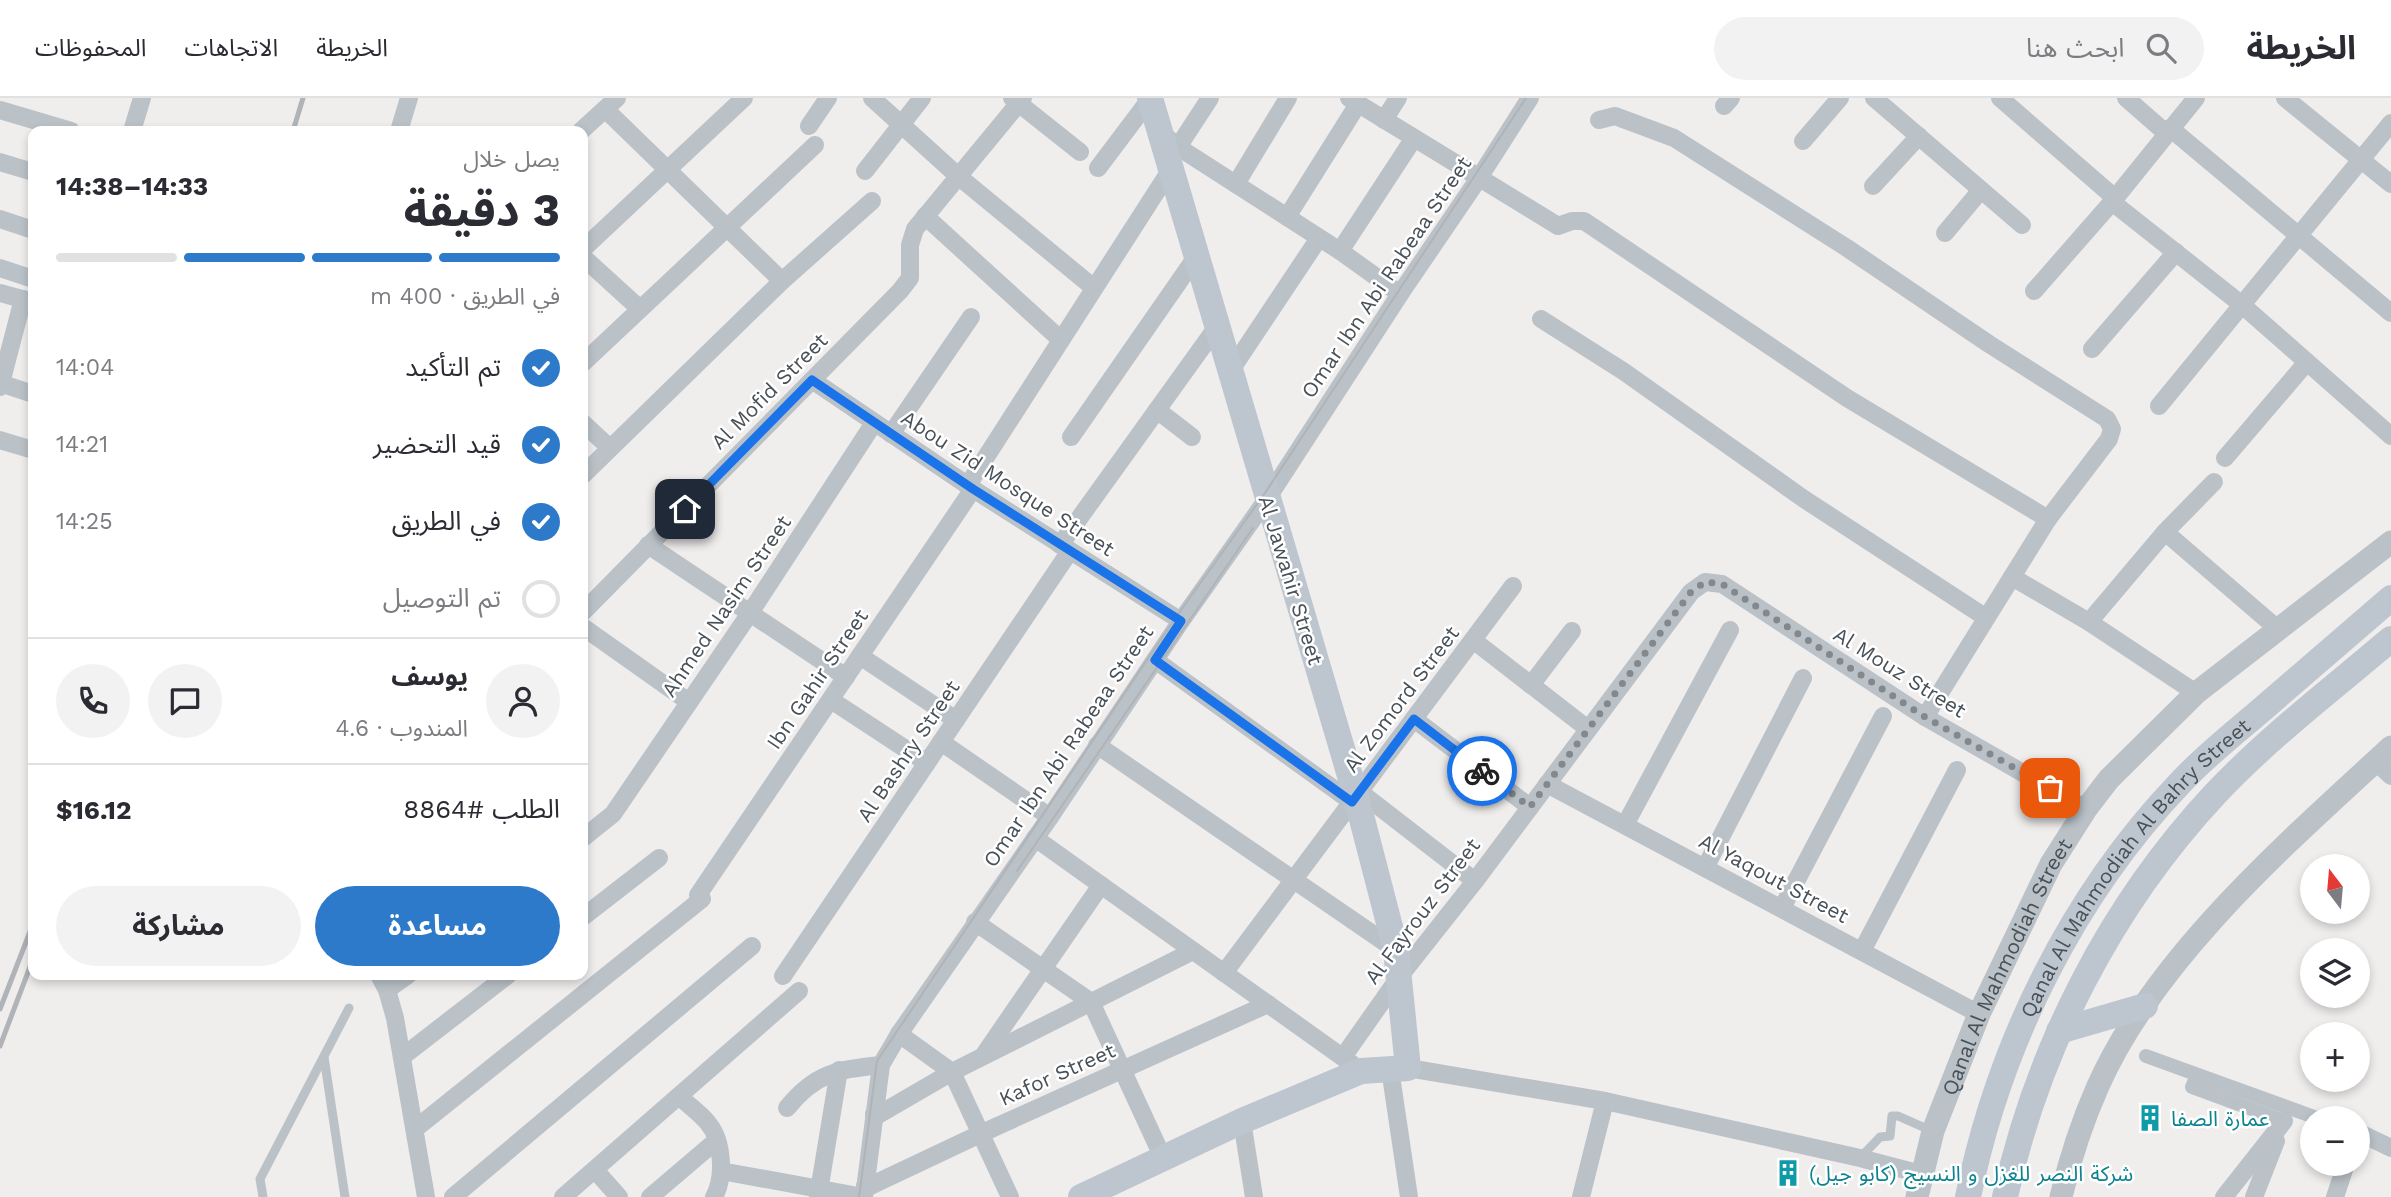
<!DOCTYPE html>
<html lang="ar">
<head>
<meta charset="utf-8">
<style>
  body { margin:0; font-family:"Work Sans","Noto Sans Arabic",sans-serif; background:#f2f2f3; color:#2b2b33; direction:rtl; height:100vh; display:flex; flex-direction:column; font-size:26px; white-space:nowrap }
  * { box-sizing:border-box; margin:0 }
  p { font-size:23px; color:#7c7c81 }
  .icon { flex:none; width:38px; height:38px; fill:none; stroke:currentColor; stroke-width:2; stroke-linecap:round; stroke-linejoin:round }
  .map { position:relative; flex:1; overflow:hidden; direction:ltr }
  .details { position:absolute; left:28px; top:28px; width:560px; height:854px; display:flex; flex-direction:column; background:#fff; border-radius:14px; box-shadow:0 4px 10px #0003; direction:rtl }
  .details>* { flex:none }
  .needle { width:46px; rotate:344deg }
  .tools { position:absolute; left:2300px; top:756px; display:grid; gap:14px }
  .tools a { display:grid; place-items:center; width:70px; height:70px; border-radius:50%; background:#fff; box-shadow:0 4px 10px #0003; font-size:35px }
  .pin { position:absolute; display:grid; place-items:center; width:60px; height:60px; color:#fff; margin:-30px; border-radius:14px; box-shadow:0 4px 10px #0006 }
  .courier { position:absolute; display:grid; place-items:center; width:70px; height:70px; margin:-35px; border:5px solid #1a73e8; border-radius:50%; background:#fff; color:#222; box-shadow:0 2px 9px #0007 }
  .headline em { font-style:normal; font-weight:700 }
  .headline div { display:flex; flex-direction:column-reverse }
  .headline { display:flex; align-items:center; justify-content:space-between; height:119px; padding:0 28px }
  h1 { font-size:46px; font-weight:700; line-height:52px }
  .bar { display:grid; grid-template-columns:repeat(4,1fr); gap:10px 7px; align-content:center; height:84px; padding:0 28px }
  .bar i { height:9px; border-radius:5px; background:#e1e1e2 }
  .bar .selected { background:#2d79ca }
  .bar p { grid-column:span 4 }
  .line { display:flex; align-items:center; gap:18px; padding:0 28px; border-top:2px solid #e1e1e2 }
  .line div { flex:1 }
  .round { display:grid; place-items:center; flex:none; width:74px; height:74px; border-radius:37px; background:#f2f2f3 }
  ol { padding:0 28px; list-style:none }
  li { display:flex; align-items:center; gap:21px; height:77px }
  li p { margin-inline-start:auto }
  li .icon { padding:7px; border-radius:50%; background:#2d79ca; color:#fff; stroke-width:4 }
  li:last-child { color:#7c7c81 }
  li i { width:38px; height:38px; border:4px solid #e1e1e2; border-radius:50% }
  .cta { display:flex; gap:14px; margin-top:auto; padding:14px 28px }
  .cta a { flex:1; height:80px; border-radius:42px; background:#2d79ca; color:#fff; font-size:28px; font-weight:700; line-height:80px; text-align:center }
  .cta a+a { background:#f2f2f3; color:#2b2b33 }
  header { display:flex; align-items:center; gap:42px; box-sizing:border-box; height:98px; padding:0 35px; background:#fff; border-bottom:2px solid #e1e1e2 }
  header strong { font-size:33px }
  nav { display:flex; gap:38px; margin-inline-start:auto; font-size:24px }
  .search { width:490px; height:63px; background:#f2f2f3; display:flex; align-items:center; gap:18px; box-sizing:border-box; padding:0 24px; border-radius:38px; color:#7c7c81; font-size:26px }
  .map>svg:first-child { display:block }
  .lines { fill:none; stroke-linecap:round; stroke-linejoin:round }
  .service { stroke:#bac2c8; stroke-width:9 }
  .pedestrian { stroke:#bac2c8; stroke-width:14 }
  .minor { stroke:#bac2c8; stroke-width:18 }
  .tertiary { stroke:#bac2c8; stroke-width:23 }
  .secondary { stroke:#bdc6cf; stroke-width:26 }
  .tram { stroke:#b0b3b7; stroke-width:2 }
  .rail { stroke:#b0b3b7; stroke-width:5 }
  .done { stroke:#83888c; stroke-width:7; stroke-dasharray:0 12.6 }
  .route { stroke:#1a73e8; stroke-width:9 }
  .labels { text-anchor:middle; dominant-baseline:central; stroke-width:5; stroke-linejoin:round; paint-order:stroke }
  .street-label { font-size:21px; fill:#485158; stroke:#fff }
  .culture-label { font-size:21px; fill:#0d838f; stroke:#fff; text-anchor:start }
</style>
</head>
<body>
<header>
<strong>الخريطة</strong>
<div class="search"><svg class="icon" aria-label="search" viewBox="0 0 24 24"><circle cx="10" cy="10" r="6"/><path d="M15 15l6 6"/></svg>ابحث هنا</div>
<nav><a>الخريطة</a><a>الاتجاهات</a><a>المحفوظات</a></nav>
</header>
<div class="map">
<svg width="2391" height="1099" viewBox="0 0 2391 1099">
  <rect width="100%" height="100%" fill="#f0eded"/>
  <g class="lines">
    <g class="service">
      <path d="M324 959 345 1099"/>
      <path d="M1860 1060 1880 1039 1890 1038 1892 1018H1898L1932 1033"/>
      <path d="M263 1099 260 1081 349 910"/>
    </g>
    <g class="pedestrian">
      <path d="M2146 958 2317 1020"/>
      <path d="M2197 977 2192 989 2284 1023"/>
    </g>
    <g class="minor">
      <path d="M872 0 958 78 1094 190"/>
      <path d="M1012 0 1080 54"/>
      <path d="M1349 0 1558 128 1572 123H1584L1847 300 2048 421"/>
      <path d="M1874 0 2022 127"/>
      <path d="M2000 0 2115 100"/>
      <path d="M2126 0 2166 35"/>
      <path d="M2285 0 2391 86"/>
      <path d="M1724 8 1731 0"/>
      <path d="M605 11 782 183"/>
      <path d="M0 12 71 33"/>
      <path d="M1384 22 1398 0"/>
      <path d="M1599 22 1615 18 1674 40 1847 150 1989 246 2107 321 2112 331 2109 341 2048 421 1925 619"/>
      <path d="M809 28 828 0"/>
      <path d="M2170 30 2391 215"/>
      <path d="M132 33 142 0"/>
      <path d="M399 33 409 0"/>
      <path d="M581 33 617 0"/>
      <path d="M1159 33 1178 49 1340 153 1400 196"/>
      <path d="M1803 43 1840 0"/>
      <path d="M1178 49 1210 0"/>
      <path d="M0 64 33 74"/>
      <path d="M1098 70 1150 1"/>
      <path d="M865 73 922 0"/>
      <path d="M1236 86 1288 0"/>
      <path d="M1873 88 1919 38"/>
      <path d="M2112 104 2241 206 2391 338"/>
      <path d="M925 118 1061 242"/>
      <path d="M1287 119 1358 6"/>
      <path d="M0 121 33 132"/>
      <path d="M1945 135 1981 92"/>
      <path d="M583 151 744 0"/>
      <path d="M1340 153 1414 40"/>
      <path d="M583 159 640 211"/>
      <path d="M0 170 33 181"/>
      <path d="M2034 193 2112 104 2196 0"/>
      <path d="M0 195 33 204"/>
      <path d="M1541 221 1623 273 1804 401 1985 519"/>
      <path d="M2092 251 2176 154"/>
      <path d="M583 265 815 47"/>
      <path d="M1229 275 1319 140"/>
      <path d="M812 282 973 391 1181 523"/>
      <path d="M0 285 33 296"/>
      <path d="M0 289 23 201"/>
      <path d="M2159 308 2391 25"/>
      <path d="M1157 312 1192 339"/>
      <path d="M583 325 610 350"/>
      <path d="M891 336 971 219"/>
      <path d="M1071 339 1196 159"/>
      <path d="M0 342 33 352"/>
      <path d="M2225 360 2307 264"/>
      <path d="M583 377 782 183 872 103"/>
      <path d="M968 387 1171 71"/>
      <path d="M2165 434 2279 532"/>
      <path d="M648 447 846 579"/>
      <path d="M1060 447 1216 230"/>
      <path d="M2012 479 2089 524 2165 434 2214 384"/>
      <path d="M583 514 900 193 910 180V147L915 131 1023 0"/>
      <path d="M2089 524 2196 595"/>
      <path d="M583 529 689 604"/>
      <path d="M1473 542 1588 631"/>
      <path d="M860 558 956 622"/>
      <path d="M1155 562 1352 704"/>
      <path d="M1531 587 1572 533"/>
      <path d="M831 602 927 665"/>
      <path d="M1414 621 1530 709"/>
      <path d="M941 644 1050 719"/>
      <path d="M1097 647 1396 852"/>
      <path d="M2375 663 2391 678"/>
      <path d="M1547 686 1979 916"/>
      <path d="M1360 694 1475 783"/>
      <path d="M1625 727 1730 532"/>
      <path d="M583 740 613 716 750 515 874 325"/>
      <path d="M1035 740 1352 966"/>
      <path d="M1705 770 1803 580"/>
      <path d="M698 797 973 391"/>
      <path d="M1782 810 1883 618"/>
      <path d="M583 819 659 760"/>
      <path d="M975 824 1091 904 1163 1060"/>
      <path d="M1862 853 1957 672"/>
      <path d="M1224 875 1513 488"/>
      <path d="M379 877 387 892 395 920 426 1099"/>
      <path d="M783 878 1070 453"/>
      <path d="M387 892 408 877"/>
      <path d="M899 936 952 974 1010 1099"/>
      <path d="M985 955 1101 787"/>
      <path d="M402 959 508 877"/>
      <path d="M1343 959 1400 878 1475 783 1691 494 1705 484 1722 486 1925 619 2086 711"/>
      <path d="M1408 970 1605 1003 1860 1060 1921 1076"/>
      <path d="M1390 971 1409 1099"/>
      <path d="M679 998C688 1007 700 1015 708 1025 723 1043 725 1079 714 1099"/>
      <path d="M787 1010C816 974 838 972 881 967"/>
      <path d="M874 1016 878 1017 952 974 1193 853"/>
      <path d="M1242 1023 1254 1099"/>
      <path d="M415 1031 702 801"/>
      <path d="M2357 1041 2360 1035 2391 1050"/>
      <path d="M595 1072 619 1099"/>
      <path d="M721 1073 864 1099"/>
      <path d="M865 1088H870L980 1036 1268 906"/>
      <path d="M453 1099 752 848"/>
      <path d="M563 1099 799 893"/>
      <path d="M650 1099 717 1042"/>
      <path d="M818 1099 839 972"/>
      <path d="M864 1099 881 967 899 936 1050 719 1181 523 1267 401 1400 196 1479 80 1530 0"/>
      <path d="M1581 1099 1605 1003"/>
      <path d="M2224 1099 2284 1023"/>
      <path d="M2254 1099 2276 1043"/>
      <path d="M2335 1099 2346 1066"/>
    </g>
    <g class="tertiary">
      <path id="s1" d="M1917 1099 1933 1033 1979 916 2051 766 2086 711 2109 681 2196 595 2391 444"/>
      <path d="M2061 1099C2070 1061 2082 1024 2098 988 2156 858 2287 745 2391 649"/>
    </g>
    <g class="secondary">
      <path d="M2059 933 2145 908"/>
      <path d="M1081 1099 1242 1023 1361 973 1408 970 1396 852 1356 698 1150 0"/>
      <path id="s2" d="M1968 1099C1999 947 2072 798 2180 685 2204 659 2232 637 2259 614 2303 576 2347 538 2391 500"/>
      <path d="M2005 1099C2038 950 2111 807 2216 695 2269 639 2332 591 2391 541"/>
    </g>
    <g class="tram">
      <path d="M1017 773 1253 430"/>
      <path d="M859 1099 877 963 1176 519 1265 395 1526 0"/>
    </g>
    <g class="rail">
      <path d="M293 33 303 0"/>
      <path d="M0 911 33 826"/>
      <path d="M0 948 33 861"/>
    </g>
  </g>
  <g class="lines">
    <path class="done" d="M1482 673 1530 709 1691 494 1705 484 1722 486 1925 619 2050 690"/>
    <path class="route" d="M685 411 812 282 973 391 1181 523 1155 562 1352 704 1414 621 1482 673"/>
  </g>
  <defs>
    <symbol id="building-bare" viewBox="-9 -9 18 18"><path d="M-4-6H4V6H1V3H-1V6H-4ZM-2.5-4.3h1.7v1.8h-1.7ZM.8-4.3h1.7v1.8H.8ZM-2.5-1h1.7V.8h-1.7ZM.8-1h1.7V.8H.8Z" fill="#0f9aa8" stroke="#fff" stroke-width="2.5" paint-order="stroke"/></symbol>
  </defs>
  <g fill-rule="evenodd">
    <use href="#building-bare" x="2131" y="1001" width="38" height="38"/>
    <use href="#building-bare" x="1769" y="1056" width="38" height="38"/>
  </g>
  <g class="labels">
    <g class="street-label">
      <text transform="translate(1386 179) rotate(-56)">Omar Ibn Abi Rabeaa Street</text>
      <text transform="translate(769 293) rotate(-45)">Al Mofid Street</text>
      <text transform="translate(1008 385) rotate(33)">Abou Zid Mosque Street</text>
      <text transform="translate(1291 482) rotate(73)">Al Jawahir Street</text>
      <text transform="translate(726 508) rotate(-56)">Ahmed Nasim Street</text>
      <text transform="translate(1900 574) rotate(32)">Al Mouz Street</text>
      <text transform="translate(817 581) rotate(-56)">Ibn Gahir Street</text>
      <text transform="translate(1401 601) rotate(-53)">Al Zomord Street</text>
      <text transform="translate(1068 648) rotate(-56)">Omar Ibn Abi Rabeaa Street</text>
      <text transform="translate(908 653) rotate(-56)">Al Bashry Street</text>
      <text stroke="none"><textPath href="#s2" startOffset="376">Qanal Al Mahmodiah Al Bahry Street</textPath></text>
      <text transform="translate(1774 780) rotate(28)">Al Yaqout Street</text>
      <text transform="translate(1422 813) rotate(-53)">Al Fayrouz Street</text>
      <text stroke="none"><textPath href="#s1" startOffset="248">Qanal Al Mahmodiah Street</textPath></text>
      <text transform="translate(1057 976) rotate(-24)">Kafor Street</text>
    </g>
    <g class="culture-label">
      <text x="2171" y="1020">عمارة الصفا</text>
      <text x="1809" y="1075">شركة النصر للغزل و النسيج (كابو جيل)</text>
    </g>
  </g>
</svg>
<div class="tools">
<a><svg class="needle" viewBox="-14 -14 28 28"><path d="M0-13l5 13h-10z" fill="#e53935"/><path d="M0 13l5-13h-10z" fill="#7c7c81"/></svg></a>
<a><svg class="icon" aria-label="layers" viewBox="0 0 24 24"><path d="M12 4l9 5-9 5-9-5zM3 14l9 5 9-5"/></svg></a>
<a>+</a>
<a>−</a>
</div>
<div class="pin" style="left:2050px;top:690px;background:#ea580c"><svg class="icon" aria-label="bag" viewBox="0 0 24 24"><path d="M5 8h14l-1 12H6zM9 8a3 3 0 0 1 6 0"/></svg></div>
<div class="pin" style="left:685px;top:411px;background:#1f2937"><svg class="icon" aria-label="home" viewBox="0 0 24 24"><path d="M3 11l9-7 9 7M6 9v11h12V9"/></svg></div>
<div class="courier" style="left:1482px;top:673px"><svg class="icon" aria-label="bike" viewBox="0 0 24 24"><circle cx="6" cy="16" r="4"/><circle cx="18" cy="16" r="4"/><path d="M6 16l4-8h5l3 8M10 8l3 8H6M13 5h3"/></svg></div>
<section class="details">
<div class="headline"><div><h1>3 دقيقة</h1><p>يصل خلال</p></div><em>14:33–14:38</em></div>
<div class="bar"><i class="selected"></i><i class="selected"></i><i class="selected"></i><i></i><p>في الطريق · 400 m</p></div>
<ol>
<li><svg class="icon" aria-label="check" viewBox="0 0 24 24"><path d="M5 12l5 5 9-10"/></svg>تم التأكيد<p>14:04</p></li>
<li><svg class="icon" aria-label="check" viewBox="0 0 24 24"><path d="M5 12l5 5 9-10"/></svg>قيد التحضير<p>14:21</p></li>
<li><svg class="icon" aria-label="check" viewBox="0 0 24 24"><path d="M5 12l5 5 9-10"/></svg>في الطريق<p>14:25</p></li>
<li><i></i>تم التوصيل</li>
</ol>
<div class="line" style="height:126px"><a class="round"><svg class="icon" aria-label="person" viewBox="0 0 24 24"><circle cx="12" cy="8" r="4"/><path d="M4 21q1-7 8-7t8 7"/></svg></a><div><b>يوسف</b><p>المندوب · 4.6</p></div><a class="round"><svg class="icon" aria-label="chat" viewBox="0 0 24 24"><path d="M4 5h16v11H9l-5 4z"/></svg></a><a class="round"><svg class="icon" aria-label="phone" viewBox="0 0 24 24"><path d="M5 4h4l2 5-3 2q2 4 5 5l2-3 5 2v4C11 20 4 13 5 4z"/></svg></a></div>
<div class="line" style="height:91px"><div>الطلب #8864</div><b>$16.12</b></div>
<div class="cta"><a>مساعدة</a><a>مشاركة</a></div>
</section>
</div>
</body>
</html>
